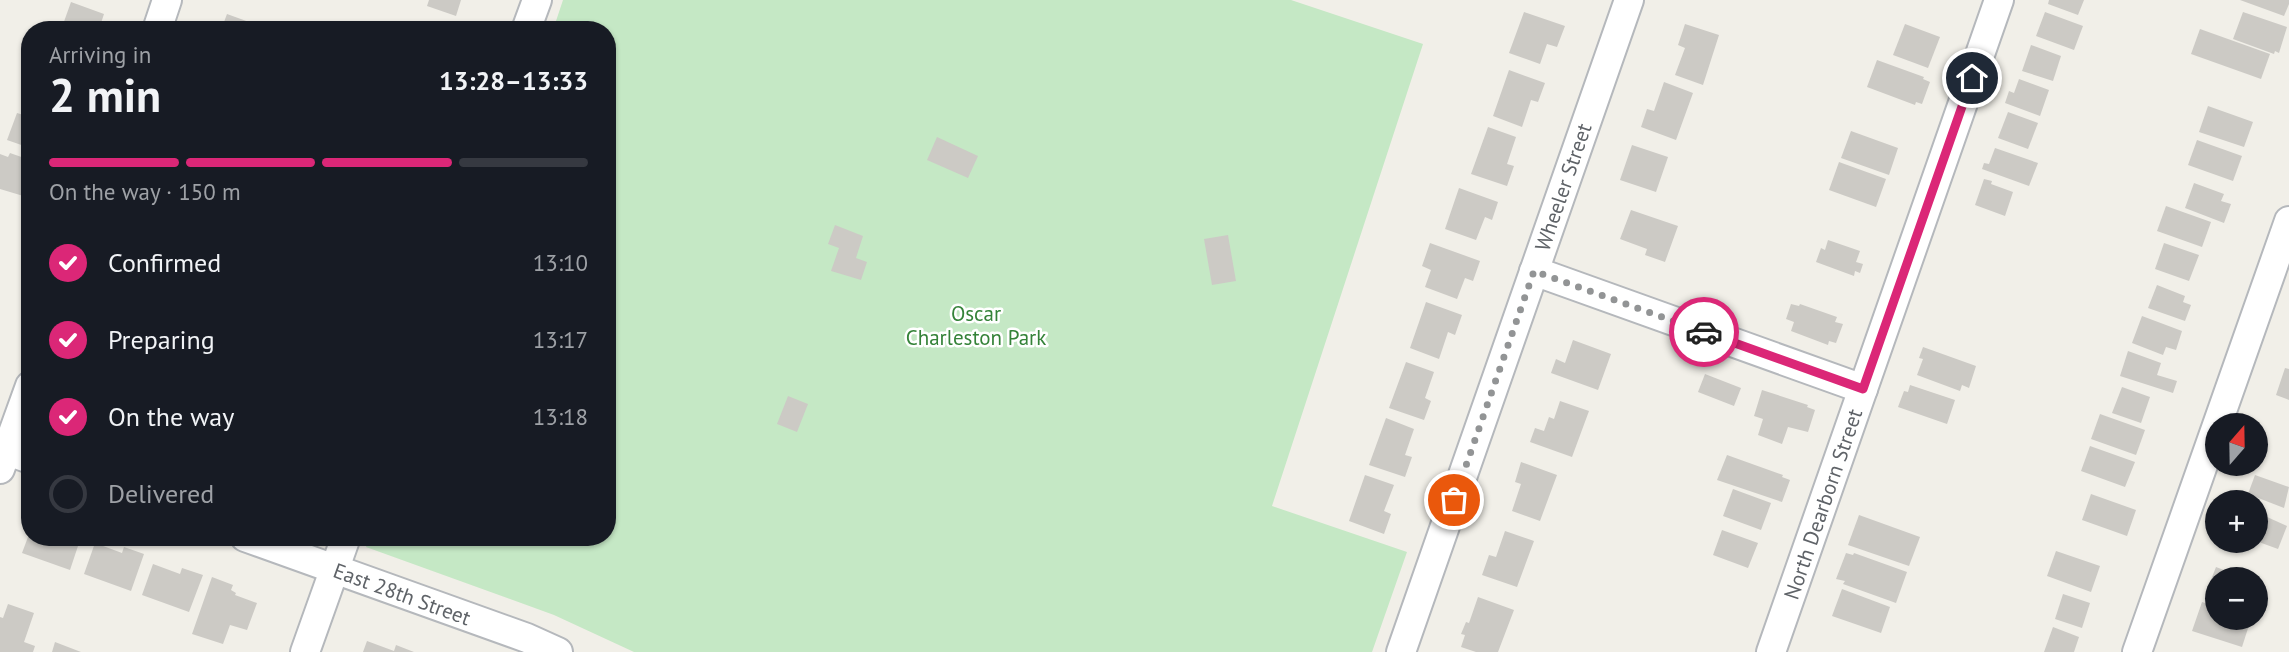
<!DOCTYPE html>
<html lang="en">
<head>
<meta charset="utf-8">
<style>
  body { margin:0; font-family:"PT Sans",sans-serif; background:#242831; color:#f1f3f6; height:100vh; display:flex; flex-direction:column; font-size:26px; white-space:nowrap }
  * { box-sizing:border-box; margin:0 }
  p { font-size:23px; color:#9ea1a6 }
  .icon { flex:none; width:38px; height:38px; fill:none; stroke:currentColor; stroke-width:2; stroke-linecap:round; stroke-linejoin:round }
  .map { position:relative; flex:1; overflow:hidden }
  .sheet { position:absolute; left:21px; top:21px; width:595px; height:525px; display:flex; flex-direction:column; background:#171b24; border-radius:28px; box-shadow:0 2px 5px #0004 }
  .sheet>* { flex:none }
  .needle { width:46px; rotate:20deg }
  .buttons { position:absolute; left:2205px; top:413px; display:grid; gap:14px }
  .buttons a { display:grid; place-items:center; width:63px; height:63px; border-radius:50%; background:#171b24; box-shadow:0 2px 5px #0004; font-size:35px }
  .pin { position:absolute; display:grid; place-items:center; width:60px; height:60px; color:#fff; margin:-30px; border:4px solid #fff; border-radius:50%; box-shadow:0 2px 7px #0007 }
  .courier { position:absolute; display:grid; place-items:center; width:70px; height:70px; margin:-35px; border:5px solid #db2777; border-radius:50%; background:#fff; color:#222; box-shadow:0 2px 9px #0007 }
  .headline em { font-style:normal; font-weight:600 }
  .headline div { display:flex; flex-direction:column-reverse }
  .headline { display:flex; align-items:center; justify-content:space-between; height:119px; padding:0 28px }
  h1 { font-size:46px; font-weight:600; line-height:52px }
  .bar { display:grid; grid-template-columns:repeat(4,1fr); gap:10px 7px; align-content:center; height:84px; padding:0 28px }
  .bar i { height:9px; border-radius:5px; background:#363941 }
  .bar .current { background:#db2777 }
  .bar p { grid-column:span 4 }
  ol { padding:0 28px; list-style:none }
  li { display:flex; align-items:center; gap:21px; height:77px }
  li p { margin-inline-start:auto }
  li .icon { padding:7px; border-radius:50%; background:#db2777; color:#fff; stroke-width:4 }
  li:last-child { color:#9ea1a6 }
  li i { width:38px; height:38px; border:4px solid #363941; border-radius:50% }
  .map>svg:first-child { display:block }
  .green { fill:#c5e8c5 }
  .building { fill:#cccac5 }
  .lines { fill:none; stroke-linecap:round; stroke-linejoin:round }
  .minor-casing { stroke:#b5b8bc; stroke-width:32 }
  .minor { stroke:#fff; stroke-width:28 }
  .done { stroke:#929495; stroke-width:7; stroke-dasharray:0 12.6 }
  .route { stroke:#db2777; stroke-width:9 }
  .labels { text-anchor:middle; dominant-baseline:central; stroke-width:5; stroke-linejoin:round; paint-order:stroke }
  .street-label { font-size:21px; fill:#5f6368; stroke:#fff }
  .park-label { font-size:21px; fill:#348238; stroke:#fff }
</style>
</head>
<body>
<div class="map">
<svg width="2289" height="652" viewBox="0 0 2289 652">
  <rect width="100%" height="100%" fill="#f1efe8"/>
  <path class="green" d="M563 0H1291L1423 44 1272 506 1407 552 1372 652H634L554 615 366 547 370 537H607V30H553Z"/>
  <g class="building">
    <path d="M429 0H461L456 16 427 6Z"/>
    <path d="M2049 0H2084L2078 15 2048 4Z"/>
    <path d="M2240 0H2289V4L2284 16Z"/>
    <path d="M71 2 104 14 101 23 107 25 106 30H61Z"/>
    <path d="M1524 12 1565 26 1557 47 1547 44 1540 64 1509 53Z"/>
    <path d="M2045 12 2083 26 2074 50 2036 36Z"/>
    <path d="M2243 12 2287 27 2279 53 2275 51 2274 54 2233 39Z"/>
    <path d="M227 14 268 29V30H221Z"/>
    <path d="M1685 24 1719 35 1703 85 1675 75 1685 48 1678 45Z"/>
    <path d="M1905 24 1940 37 1928 68 1893 55Z"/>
    <path d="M2200 29 2270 54 2261 79 2191 54Z"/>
    <path d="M2031 45 2061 56 2053 81 2022 71Z"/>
    <path d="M1877 60 1924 77 1923 79 1930 82 1922 104 1916 102 1915 105 1867 87Z"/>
    <path d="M1509 70 1545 83 1538 102 1531 100 1522 127 1493 116Z"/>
    <path d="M2019 79 2049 90 2040 116 2005 103 2009 91 2014 93Z"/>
    <path d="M1664 82 1693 93 1676 140 1641 127 1647 109 1654 111Z"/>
    <path d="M2208 106 2253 122 2244 147 2199 132Z"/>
    <path d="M2008 112 2038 123 2028 149 1998 138Z"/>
    <path d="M17 113 30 117V148L7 140Z"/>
    <path d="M1488 127 1516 137 1507 164 1514 166 1507 186 1471 174Z"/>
    <path d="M1851 131 1898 148 1889 175 1841 158Z"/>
    <path d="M937 137 978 156 968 178 927 160Z"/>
    <path d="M2197 140 2242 156 2233 181 2188 165Z"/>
    <path d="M1632 145 1668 157 1656 192 1620 180Z"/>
    <path d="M1995 148 2038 163 2029 186 1982 169 1984 163 1989 164Z"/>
    <path d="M10 153 30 160V198L0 189V154L8 157Z"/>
    <path d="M1839 162 1886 179 1876 207 1829 190Z"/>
    <path d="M1984 179 1992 181 1991 184 2013 192 2005 216 1975 205Z"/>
    <path d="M2194 183 2224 194 2221 201 2231 204 2224 223 2185 208Z"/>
    <path d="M1459 188 1498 202 1492 220 1485 217 1476 240 1445 229Z"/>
    <path d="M2166 206 2211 222 2202 247 2157 231Z"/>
    <path d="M1631 210 1678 226 1665 262 1645 255 1647 249 1620 239Z"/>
    <path d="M835 225 863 236 856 258 867 262 861 280 831 271 839 248 828 244Z"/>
    <path d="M1228 235 1236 281 1212 285 1204 239Z"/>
    <path d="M1828 240 1860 251 1856 262 1863 264 1860 273 1855 271 1854 276 1816 262 1821 248 1825 250Z"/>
    <path d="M1430 243 1480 261 1473 281 1465 278 1457 299 1425 287 1431 270 1422 266Z"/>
    <path d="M2164 243 2199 255 2189 281 2155 269Z"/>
    <path d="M2157 285 2185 296 2183 302 2191 305 2185 321 2148 308Z"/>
    <path d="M1426 302 1462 315 1455 335 1448 332 1439 359 1410 348Z"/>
    <path d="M1791 304 1799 306 1800 304 1837 317 1835 322 1843 324 1836 343 1829 341 1828 345 1791 331 1794 322 1786 319Z"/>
    <path d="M2142 316 2182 331 2176 350 2166 347 2163 355 2132 343Z"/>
    <path d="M1573 340 1611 354 1598 390 1551 373 1556 359 1565 363Z"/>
    <path d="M1923 347 1976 366 1969 388 1962 385 1960 391 1917 375 1923 359 1919 358Z"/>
    <path d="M2128 351 2161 363 2157 375 2177 381 2173 393 2120 376Z"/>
    <path d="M1406 362 1434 372 1425 398 1431 401 1424 420 1389 408Z"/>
    <path d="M2285 368 2289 369V400L2276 395Z"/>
    <path d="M1705 374 1741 388 1734 406 1698 392Z"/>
    <path d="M1910 385 1955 400 1947 424 1898 407 1904 391 1908 392Z"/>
    <path d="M2122 387 2150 397 2141 423 2112 413Z"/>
    <path d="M1762 390 1808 405 1807 407 1815 410 1808 432 1788 427 1782 444 1758 435 1763 419 1754 416Z"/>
    <path d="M788 396 808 404 797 432 777 424Z"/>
    <path d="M1560 401 1589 411 1572 457 1530 442 1535 428 1544 431 1549 417 1554 419Z"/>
    <path d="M2100 414 2145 430 2136 455 2091 439Z"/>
    <path d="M1386 418 1414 429 1405 455 1412 457 1405 477 1369 465Z"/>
    <path d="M2090 446 2135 462 2125 487 2081 471Z"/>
    <path d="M1727 455 1783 475 1782 477 1790 480 1782 502 1717 480Z"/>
    <path d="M1521 462 1557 475 1540 521 1512 511 1521 484 1515 482Z"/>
    <path d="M1365 475 1394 485 1384 511 1391 514 1384 534 1349 521Z"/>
    <path d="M2255 475 2289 487 2284 508 2248 494Z"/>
    <path d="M1733 489 1771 503 1761 530 1723 516Z"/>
    <path d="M2091 494 2136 510 2127 536 2082 520Z"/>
    <path d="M2256 512 2287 526 2278 549 2256 541Z"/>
    <path d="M1859 515 1920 537 1909 566 1848 545Z"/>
    <path d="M1722 530 1758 543 1748 568 1713 555Z"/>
    <path d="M1505 531 1534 541 1517 587 1482 575 1489 555 1496 557Z"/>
    <path d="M28 537H81L70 570 22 553Z"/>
    <path d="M95 543 122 553 124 547 144 554 131 591 84 574Z"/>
    <path d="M2056 551 2100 566 2091 592 2047 576Z"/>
    <path d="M1846 553 1853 555 1854 553 1907 572 1896 603 1843 584 1845 581 1836 579Z"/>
    <path d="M153 564 180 574 182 568 203 575 189 612 142 595Z"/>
    <path d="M2216 567 2247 579H2217V599L2205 595Z"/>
    <path d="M212 577 233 585 231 590 236 593 235 595 257 603 247 630 230 625 223 644 192 634Z"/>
    <path d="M2256 582 2264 585 2256 606Z"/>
    <path d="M1842 589 1890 607 1881 633 1832 616Z"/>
    <path d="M2063 594 2090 603 2082 628 2055 619Z"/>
    <path d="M1478 597 1514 610 1498 652H1476L1461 647 1465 635 1461 634 1466 622 1469 623Z"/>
    <path d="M2202 602 2217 607V618L2251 619 2242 647 2192 631Z"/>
    <path d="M8 604 34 613 24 642 35 646 33 652H0V617L3 618Z"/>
    <path d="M2053 627 2079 637 2074 652H2044Z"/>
    <path d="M367 641 394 651 396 645 414 652H363Z"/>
    <path d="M55 642 81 652H52Z"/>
  </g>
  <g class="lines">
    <defs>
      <g id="minor">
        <path d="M157 30 167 0"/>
        <path d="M526 30 537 0"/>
        <path d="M1534 271 1863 389"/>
        <path d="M0 448 30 459"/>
        <path d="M0 469 30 386"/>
        <path d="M245 537 527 638 558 652"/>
        <path d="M305 652 346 537"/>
        <path d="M1401 652 1629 0"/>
        <path d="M1771 652 1999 0"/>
        <path d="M2137 652 2289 221"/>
      </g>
    </defs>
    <use href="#minor" class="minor-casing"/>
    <use href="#minor" class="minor"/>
  </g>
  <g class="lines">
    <path class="done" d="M1454 500 1534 271 1704 332"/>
    <path class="route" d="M1704 332 1863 389 1972 78"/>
  </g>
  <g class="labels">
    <g class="street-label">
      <text transform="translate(1563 187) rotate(-71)">Wheeler Street</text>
      <text transform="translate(1823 504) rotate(-71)">North Dearborn Street</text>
      <text transform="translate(402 594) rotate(20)">East 28th Street</text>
    </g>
    <g class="park-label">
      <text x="976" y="313">Oscar<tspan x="976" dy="24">Charleston Park</tspan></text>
    </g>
  </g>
</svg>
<div class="buttons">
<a><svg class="needle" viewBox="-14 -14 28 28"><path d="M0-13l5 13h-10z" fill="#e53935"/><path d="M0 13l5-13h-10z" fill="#9ea1a6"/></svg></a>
<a>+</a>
<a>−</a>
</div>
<div class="pin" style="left:1454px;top:500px;background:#ea580c"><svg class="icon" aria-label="bag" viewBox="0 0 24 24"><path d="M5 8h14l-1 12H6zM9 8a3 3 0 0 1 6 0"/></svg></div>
<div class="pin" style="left:1972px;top:78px;background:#1f2937"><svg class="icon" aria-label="home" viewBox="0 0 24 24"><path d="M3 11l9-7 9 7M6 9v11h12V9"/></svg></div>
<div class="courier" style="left:1704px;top:332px"><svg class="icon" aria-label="car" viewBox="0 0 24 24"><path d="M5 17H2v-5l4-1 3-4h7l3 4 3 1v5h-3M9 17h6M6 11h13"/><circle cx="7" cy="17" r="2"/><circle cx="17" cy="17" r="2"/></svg></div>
<section class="sheet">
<div class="headline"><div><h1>2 min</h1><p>Arriving in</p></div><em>13:28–13:33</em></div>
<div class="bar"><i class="current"></i><i class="current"></i><i class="current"></i><i></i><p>On the way · 150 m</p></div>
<ol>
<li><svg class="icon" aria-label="check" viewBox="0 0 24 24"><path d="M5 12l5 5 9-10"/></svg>Confirmed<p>13:10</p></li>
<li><svg class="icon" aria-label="check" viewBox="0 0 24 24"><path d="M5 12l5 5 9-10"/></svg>Preparing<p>13:17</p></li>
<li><svg class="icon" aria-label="check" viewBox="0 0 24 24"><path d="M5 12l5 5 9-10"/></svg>On the way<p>13:18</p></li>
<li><i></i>Delivered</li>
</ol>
</section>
</div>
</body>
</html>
